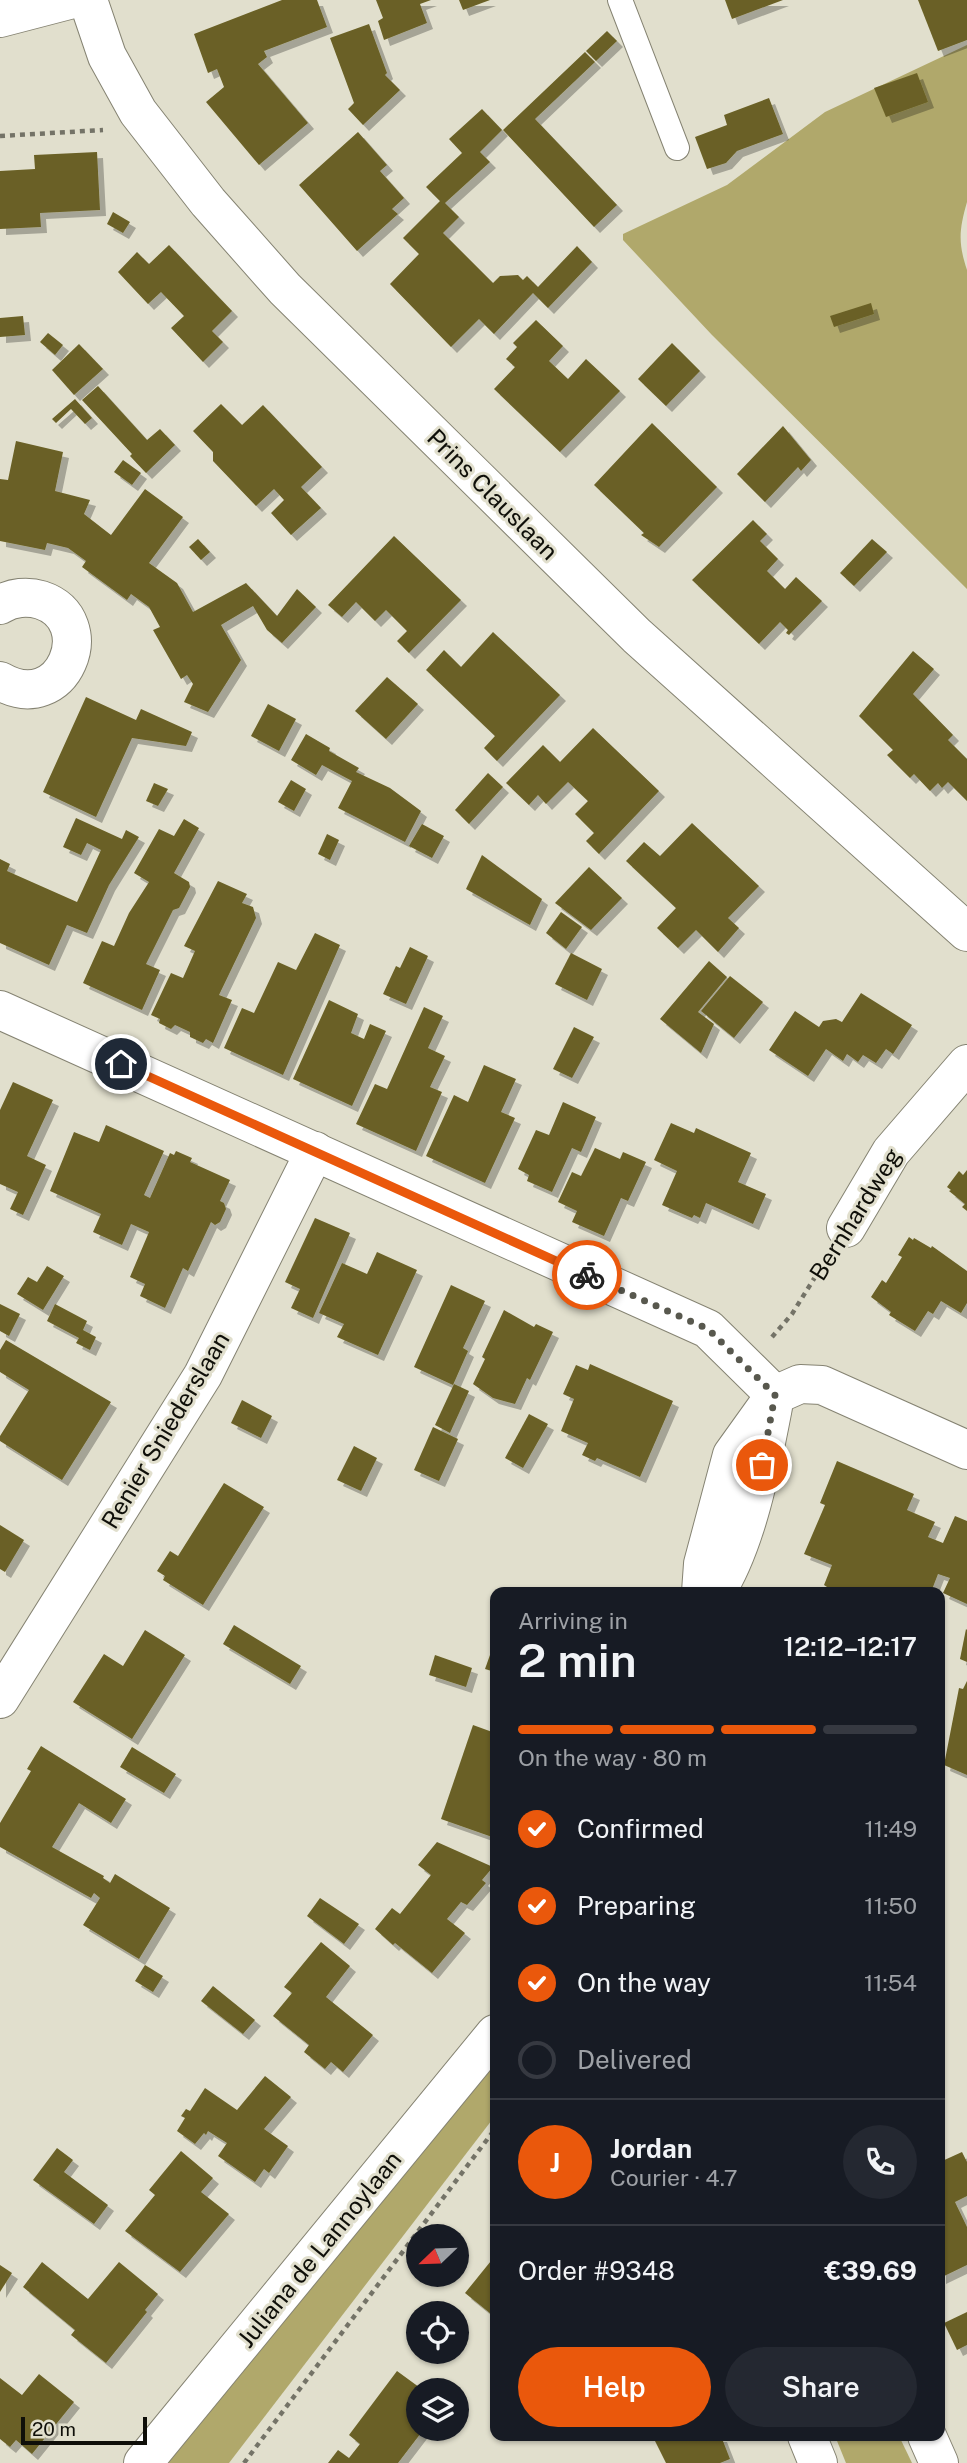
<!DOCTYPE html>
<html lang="en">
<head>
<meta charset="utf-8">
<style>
  body { margin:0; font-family:"Public Sans",sans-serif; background:#242831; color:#f1f3f6; height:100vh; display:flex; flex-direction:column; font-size:26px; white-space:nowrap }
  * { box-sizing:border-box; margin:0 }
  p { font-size:23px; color:#9ea1a6 }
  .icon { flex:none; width:38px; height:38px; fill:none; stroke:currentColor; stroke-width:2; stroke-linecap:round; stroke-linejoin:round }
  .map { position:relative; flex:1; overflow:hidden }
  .side { position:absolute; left:490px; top:1587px; width:455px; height:854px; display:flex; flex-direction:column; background:#171b24; border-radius:14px; box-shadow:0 2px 5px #0004 }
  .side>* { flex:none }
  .needle { width:46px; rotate:247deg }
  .tools { position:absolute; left:406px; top:2224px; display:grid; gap:14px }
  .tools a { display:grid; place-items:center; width:63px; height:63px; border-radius:50%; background:#171b24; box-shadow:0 2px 5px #0004; font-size:35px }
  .scale { position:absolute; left:21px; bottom:18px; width:126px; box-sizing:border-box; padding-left:7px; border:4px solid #0f0f09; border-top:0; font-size:19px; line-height:24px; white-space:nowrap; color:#0f0f09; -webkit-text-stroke:5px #e1dfcd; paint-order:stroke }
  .pin { position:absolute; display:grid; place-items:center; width:60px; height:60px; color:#fff; margin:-30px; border:4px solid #fff; border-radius:50%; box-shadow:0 2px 7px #0007 }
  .courier { position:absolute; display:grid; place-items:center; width:70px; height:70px; margin:-35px; border:5px solid #ea580c; border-radius:50%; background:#fff; color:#222; box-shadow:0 2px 9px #0007 }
  .headline em { font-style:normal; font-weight:600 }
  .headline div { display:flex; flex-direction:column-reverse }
  .headline { display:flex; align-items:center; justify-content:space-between; height:119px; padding:0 28px }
  h1 { font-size:46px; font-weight:600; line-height:52px }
  .bar { display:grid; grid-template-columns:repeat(4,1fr); gap:10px 7px; align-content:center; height:84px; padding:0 28px }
  .bar i { height:9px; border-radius:5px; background:#363941 }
  .bar .on { background:#ea580c }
  .bar p { grid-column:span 4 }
  .line { display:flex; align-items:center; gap:18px; padding:0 28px; border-top:2px solid #363941 }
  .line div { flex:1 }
  .round { display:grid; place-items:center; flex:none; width:74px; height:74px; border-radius:37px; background:#242831 }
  ol { padding:0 28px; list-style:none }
  li { display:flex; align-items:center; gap:21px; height:77px }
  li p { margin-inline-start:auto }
  li .icon { padding:7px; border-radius:50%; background:#ea580c; color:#fff; stroke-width:4 }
  li:last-child { color:#9ea1a6 }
  li i { width:38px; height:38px; border:4px solid #363941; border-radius:50% }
  .button { display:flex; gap:14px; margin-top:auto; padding:14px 28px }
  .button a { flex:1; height:80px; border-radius:42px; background:#ea580c; color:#fff; font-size:28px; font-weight:600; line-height:80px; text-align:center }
  .button a+a { background:#242831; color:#f1f3f6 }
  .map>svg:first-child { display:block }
  .forest { fill:#b0a86b }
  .building { fill:#6a6125; filter:url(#shadow) }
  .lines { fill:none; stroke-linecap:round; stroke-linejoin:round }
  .lane-casing { stroke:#858372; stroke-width:26 }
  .street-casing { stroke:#858372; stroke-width:40 }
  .secondary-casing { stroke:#858372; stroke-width:40 }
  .path { stroke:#747367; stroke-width:4.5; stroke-dasharray:5 5; stroke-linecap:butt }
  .lane { stroke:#fff; stroke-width:24 }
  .street { stroke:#fff; stroke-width:38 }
  .secondary { stroke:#fff; stroke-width:38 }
  .done { stroke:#58584e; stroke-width:7; stroke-dasharray:0 12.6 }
  .route { stroke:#ea580c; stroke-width:9 }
  .labels { text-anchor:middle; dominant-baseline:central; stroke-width:6; stroke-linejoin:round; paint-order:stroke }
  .street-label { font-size:24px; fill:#0f0f09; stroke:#e1dfcd }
</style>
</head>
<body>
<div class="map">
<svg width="967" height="2463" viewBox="0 0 967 2463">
  <defs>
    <filter id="shadow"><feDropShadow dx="6" dy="6" stdDeviation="0" flood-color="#0004"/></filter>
  </defs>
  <rect width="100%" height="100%" fill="#e1dfcd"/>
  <g class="forest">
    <path d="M967 45V202C959 230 958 243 967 270V589L712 335 623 240V234L727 185 825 112Z"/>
    <path d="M495 2061V2116L229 2463H164Z"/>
    <path d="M835 2436H899L912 2463H846Z"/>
  </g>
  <g class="building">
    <path d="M282 0H317L327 27 264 51 267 57 258 64 308 123 259 165 206 102 224 87 217 69 208 73 194 34Z"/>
    <path d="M376 0H431L420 4 427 23 384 40 378 21 383 18Z"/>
    <path d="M459 0H490L463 10Z"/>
    <path d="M725 0H783L732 19Z"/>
    <path d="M918 0H967V40L938 51Z"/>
    <path d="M369 24 387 73 385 75 400 90 363 125 348 109 354 103 330 38Z"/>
    <path d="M607 31 617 41 596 61 586 51Z"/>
    <path d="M585 52 595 62 535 119 617 205 594 227 503 130Z"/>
    <path d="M917 73 928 102 886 117 874 88Z"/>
    <path d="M769 98 783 134 737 151 726 163 707 169 695 137 727 125 724 115Z"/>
    <path d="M482 109 502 130 480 152 490 162 445 203 459 217 443 233 493 283 500 276 518 275 523 280 527 276 538 287 577 246 592 262 548 308 533 293 494 334 479 319 451 347 390 284 419 254 403 238 440 201 426 187 462 153 449 139Z"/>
    <path d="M358 132 387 165 380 171 404 198 392 209 398 214 357 251 299 185Z"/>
    <path d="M97 152 100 210 40 213 41 227 0 229V171L35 169 34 155Z"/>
    <path d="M113 212 130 222 123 233 107 224Z"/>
    <path d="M169 245 232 311 212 331 223 342 203 362 171 328 184 316 161 292 148 304 118 272 137 252 149 264Z"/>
    <path d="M871 303 874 314 834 327 830 316Z"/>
    <path d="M23 316 25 335 0 337V318Z"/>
    <path d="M536 320 563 346 549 361 568 379 586 359 620 391 560 452 494 389 515 367 506 359 517 347 513 343Z"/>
    <path d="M48 333 63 345 55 355 40 342Z"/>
    <path d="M672 343 700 371 666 406 638 379Z"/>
    <path d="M79 344 103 369 74 395 52 370Z"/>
    <path d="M98 386 147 440 160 429 175 445 146 473 130 456 132 454 82 400Z"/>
    <path d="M75 399 92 418 85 424 71 409 56 423 52 419Z"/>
    <path d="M221 404 242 425 263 405 322 467 301 487 321 508 291 535 271 513 284 500 274 489 256 506 213 461V452L193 431Z"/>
    <path d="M652 423 717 487 659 547 641 535 644 533 594 485Z"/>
    <path d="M783 426 811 460 801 471 798 467 765 502 737 474Z"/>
    <path d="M16 441 63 452 55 491 90 500 84 514 111 535 145 489 183 517 149 563 177 583 193 612 246 583 277 616 297 589 316 607 282 643 267 630 253 606 221 625 241 660 208 712 184 702 193 684 187 675 181 679 153 630 160 627 149 607 131 594 127 600 82 567 86 561 68 548 47 543 45 550 0 541V479L8 480Z"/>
    <path d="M123 460 141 473 132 485 114 472Z"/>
    <path d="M753 520 767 534 760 541 778 559 767 571 785 589 796 577 822 601 789 635 786 633 788 630 780 622 759 644 692 580Z"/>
    <path d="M394 536 461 600 409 653 397 641 407 631 386 610 375 621 356 602 342 617 328 605Z"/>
    <path d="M198 539 210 552 201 560 189 547Z"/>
    <path d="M872 539 887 552 854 586 840 573Z"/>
    <path d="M493 632 560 695 497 761 484 748 495 736 426 670 444 650 461 667Z"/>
    <path d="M913 651 934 669 913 694 953 735 948 740 967 759V801L948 782 942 788 938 783 930 791 914 774 910 778 887 755 893 750 859 716Z"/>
    <path d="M387 677 418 704 386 739 355 711Z"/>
    <path d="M86 697 136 720 141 709 192 732 186 746 132 738 96 817 43 792Z"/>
    <path d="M268 704 296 719 279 751 251 736Z"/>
    <path d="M593 728 659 791 599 854 586 841 594 833 575 814 588 801 568 782 546 804 538 795 529 805 506 783 543 745 560 762Z"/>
    <path d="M306 734 330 748 329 751 359 768 356 772 390 788 421 811 405 842 338 808 352 781 322 765 316 775 291 760Z"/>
    <path d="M488 773 503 787 469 824 455 810Z"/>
    <path d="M291 780 306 789 294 811 278 802Z"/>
    <path d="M154 783 168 789 158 806 146 801Z"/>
    <path d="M76 818 122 839 126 830 139 837 109 885 87 933 67 925 49 965 0 943V859L10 864 7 871 77 902 101 850 87 843 81 855 63 847Z"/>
    <path d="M184 819 199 828 174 873 189 882 190 887 179 908 173 910 146 964 160 970 142 1010 83 983 102 941 114 946 129 913 149 882 134 873 159 829 174 836Z"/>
    <path d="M692 823 759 886 728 918 739 928 718 952 696 930 678 948 657 928 676 908 626 861 644 842 660 856Z"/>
    <path d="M422 824 444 836 432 858 409 846Z"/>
    <path d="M327 834 339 840 330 860 318 854Z"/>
    <path d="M482 855 542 899 530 925 466 889Z"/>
    <path d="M589 867 622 898 591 930 555 903Z"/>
    <path d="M218 881 247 894 242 903 253 907 256 918 219 995 232 1000 213 1043 206 1039 203 1043 190 1037V1032L175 1025 171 1029 159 1023 160 1019 151 1015 171 973 183 978 195 951 184 946Z"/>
    <path d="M561 912 582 927 566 949 546 933Z"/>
    <path d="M315 933 340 945 283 1075 224 1048 242 1008 254 1013 278 962 296 970Z"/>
    <path d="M410 947 428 956 406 1004 383 994 396 966 400 968Z"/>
    <path d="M571 953 602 969 587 1000 555 984Z"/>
    <path d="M709 961 727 977 698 1012 714 1024 701 1053 660 1019Z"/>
    <path d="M730 976 763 1002 734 1038 701 1011Z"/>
    <path d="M861 993 912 1025 893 1054 886 1049 876 1063 863 1055 858 1062 847 1054 843 1061 826 1049 808 1076 769 1050 795 1011 819 1027 823 1021 836 1019 842 1022Z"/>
    <path d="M329 1000 358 1014 351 1033 364 1039 370 1024 386 1031 352 1106 293 1079Z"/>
    <path d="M424 1007 443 1016 428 1048 445 1056 430 1087 442 1092 416 1151 356 1124 375 1084 387 1089Z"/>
    <path d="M574 1027 594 1037 572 1078 553 1069Z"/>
    <path d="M484 1065 516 1079 501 1112 515 1118 485 1183 426 1156 454 1095 468 1102Z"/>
    <path d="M13 1082 53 1100 27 1156 46 1165 23 1215 10 1209 18 1192 0 1184V1110Z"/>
    <path d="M563 1102 596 1117 581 1152 572 1148 552 1192 527 1181 529 1175 518 1169 536 1130 549 1135Z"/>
    <path d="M671 1123 694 1133 696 1128 751 1153 738 1182 766 1194 753 1224 706 1203 700 1218 694 1215 692 1218 662 1205 677 1171 654 1160Z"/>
    <path d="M106 1125 164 1151 144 1195 150 1198 170 1153 174 1155 176 1151 192 1158 190 1162 230 1180 220 1201 224 1203 226 1209 220 1222 215 1225 211 1222 188 1271 183 1268 165 1308 140 1296 145 1284 130 1277 149 1232 131 1224 122 1245 93 1232 101 1214 50 1191 74 1132 99 1142Z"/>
    <path d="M595 1148 620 1159 623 1152 646 1162 628 1201 621 1198 604 1236 572 1222 577 1211 558 1202 572 1172 581 1176Z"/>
    <path d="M967 1170V1211L962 1207 965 1204 949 1191 951 1190 947 1187 959 1171 963 1175Z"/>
    <path d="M315 1218 350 1233 313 1318 291 1308 300 1289 285 1282Z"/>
    <path d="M909 1237 913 1240 914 1238 931 1248 932 1246 967 1271V1303L961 1313 941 1301 933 1314 928 1311 915 1331 889 1315 891 1312 871 1297 882 1280 886 1283 902 1257 898 1255Z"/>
    <path d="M377 1252 417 1270 378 1355 337 1337 344 1324 319 1313 342 1263 367 1274Z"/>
    <path d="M47 1266 64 1276 43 1310 17 1294 28 1277 37 1282Z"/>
    <path d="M451 1285 485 1301 463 1348 468 1351 453 1385 414 1367Z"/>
    <path d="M0 1304 20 1314 9 1336 0 1331Z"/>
    <path d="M55 1304 87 1321 83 1330 96 1337 90 1350 76 1343 79 1338 47 1321Z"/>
    <path d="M504 1310 534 1327 536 1324 553 1332 530 1380 527 1378 515 1404 493 1398 473 1384 485 1359 482 1357Z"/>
    <path d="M6 1340 111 1402 62 1480 0 1441V1436L29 1390 0 1372V1350Z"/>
    <path d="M590 1364 673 1401 640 1477 597 1458 595 1461 582 1455 588 1443 561 1431 574 1399 563 1394 576 1365 588 1370Z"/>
    <path d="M454 1384 469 1391 450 1433 435 1425Z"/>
    <path d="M242 1400 272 1416 261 1438 231 1423Z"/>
    <path d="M529 1414 548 1424 523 1468 505 1458Z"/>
    <path d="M433 1427 458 1439 439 1481 414 1470Z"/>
    <path d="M354 1446 377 1458 361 1491 337 1480Z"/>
    <path d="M837 1461 914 1494 907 1510 935 1522 928 1537 943 1543 955 1516 967 1521V1604L943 1593 950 1578 938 1574 931 1592H825L827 1587 824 1585 832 1565 804 1554 825 1505 820 1503Z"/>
    <path d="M224 1483 264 1507 203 1605 163 1580 165 1576 157 1571 170 1551 178 1556Z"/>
    <path d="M0 1525 24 1540 5 1572 0 1569Z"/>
    <path d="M234 1625 301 1666 290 1684 223 1644Z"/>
    <path d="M966 1629 967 1630V1662L960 1659Z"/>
    <path d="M145 1630 185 1655 132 1739 73 1702 104 1654 123 1666Z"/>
    <path d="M495 1641V1672L485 1669Z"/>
    <path d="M435 1655 472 1668 466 1687 429 1675Z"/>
    <path d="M967 1681V1775L944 1765 959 1688 963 1689Z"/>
    <path d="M473 1725 495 1733V1838L441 1819Z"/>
    <path d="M41 1746 126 1799 111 1823 79 1803 52 1847 104 1876 103 1878 110 1883 115 1874 170 1908 139 1959 83 1925 100 1898 94 1893 91 1898 0 1847V1823L31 1771 27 1769Z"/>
    <path d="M132 1747 176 1774 164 1793 120 1767Z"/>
    <path d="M437 1842 493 1867 482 1880 486 1883 467 1905 461 1902 447 1919 465 1933 432 1973 395 1943 393 1945 375 1929 392 1908 400 1914 431 1875 418 1865Z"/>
    <path d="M320 1898 359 1924 344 1944 307 1916Z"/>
    <path d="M321 1942 350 1966 326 1997 373 2035 343 2072 331 2062 325 2069 304 2052 309 2045 273 2016 292 1993 284 1987Z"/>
    <path d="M145 1965 163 1976 153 1992 135 1981Z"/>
    <path d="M213 1986 255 2020 243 2034 201 2001Z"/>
    <path d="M265 2076 291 2097 264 2129 288 2146 269 2173 264 2169 255 2182 218 2156 227 2143 208 2131 206 2135 204 2133 195 2144 177 2131 185 2118 181 2116 186 2109 190 2111 205 2088 237 2110Z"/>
    <path d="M57 2148 73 2160 64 2172 108 2205 94 2224 33 2180Z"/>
    <path d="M181 2151 213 2178 201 2192 229 2214 180 2272 125 2231 155 2195 149 2190Z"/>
    <path d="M962 2152 967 2162V2196L955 2202 967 2227V2265L940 2278V2162Z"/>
    <path d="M495 2256V2309L491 2314 465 2293Z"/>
    <path d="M42 2262 88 2299 119 2262 158 2294 145 2310 147 2312 106 2363 71 2335 75 2330 23 2287Z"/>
    <path d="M0 2265 12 2273 0 2292Z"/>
    <path d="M967 2312V2345L957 2350 944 2323Z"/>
    <path d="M397 2371 423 2390H418V2395L412 2404 418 2409V2429H424L398 2463H328L338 2450 349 2458 360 2444 349 2435Z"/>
    <path d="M39 2374 74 2402 32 2454 16 2440 10 2447 0 2439V2378L22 2395Z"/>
    <path d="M656 2436H721L730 2459 720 2463H666L653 2437Z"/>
  </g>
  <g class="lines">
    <defs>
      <path id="lane" d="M620 0 677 148"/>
      <g id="street">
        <path d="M88 0 107 56 138 112 208 202 285 289 637 636 967 932"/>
        <path d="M0 18 69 0"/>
        <path d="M0 605C12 597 28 596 41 600 102 620 64 718 0 681"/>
        <path d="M0 1010 708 1329 775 1395"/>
        <path d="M846 1228 891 1152 967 1064"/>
        <path d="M0 1699 203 1375 315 1151"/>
        <path d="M807 2436 818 2463"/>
        <path d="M927 2436 939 2463"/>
      </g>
      <g id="secondary">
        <path d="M775 1395 800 1384 822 1385 967 1450"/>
        <path d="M701 1592 703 1564 732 1455 775 1395"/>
        <path d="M716 1592C747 1544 762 1464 773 1407"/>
        <path d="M143 2463 495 2034"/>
      </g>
    </defs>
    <use href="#lane" class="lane-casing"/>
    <use href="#street" class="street-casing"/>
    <use href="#secondary" class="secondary-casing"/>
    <g class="path">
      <path d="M0 136 103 130"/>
      <path d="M772 1337 792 1314 825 1261"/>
      <path d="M244 2463 495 2129"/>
    </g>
    <use href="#lane" class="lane"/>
    <use href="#street" class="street"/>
    <use href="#secondary" class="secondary"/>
  </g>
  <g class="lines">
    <path class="done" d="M587 1275 708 1329 775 1395 762 1465"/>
    <path class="route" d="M121 1064 587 1275"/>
  </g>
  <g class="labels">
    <g class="street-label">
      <text transform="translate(493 494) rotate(45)">Prins Clauslaan</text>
      <text transform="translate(855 1214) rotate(-58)">Bernhardweg</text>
      <text transform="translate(165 1430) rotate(-59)">Renier Sniederslaan</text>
      <text transform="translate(319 2249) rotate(-51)">Juliana de Lannoylaan</text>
    </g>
  </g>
</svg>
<div class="tools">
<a><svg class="needle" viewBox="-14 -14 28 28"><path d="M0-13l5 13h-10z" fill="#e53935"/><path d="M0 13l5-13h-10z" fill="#9ea1a6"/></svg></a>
<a><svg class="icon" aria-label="locate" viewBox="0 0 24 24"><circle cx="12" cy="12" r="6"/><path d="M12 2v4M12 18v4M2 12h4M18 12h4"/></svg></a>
<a><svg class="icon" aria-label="layers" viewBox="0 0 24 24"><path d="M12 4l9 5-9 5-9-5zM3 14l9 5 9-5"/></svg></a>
</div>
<div class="scale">20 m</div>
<div class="pin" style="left:762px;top:1465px;background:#ea580c"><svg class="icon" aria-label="bag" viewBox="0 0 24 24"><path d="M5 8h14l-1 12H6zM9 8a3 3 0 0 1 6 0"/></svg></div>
<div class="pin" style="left:121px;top:1064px;background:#1f2937"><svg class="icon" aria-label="home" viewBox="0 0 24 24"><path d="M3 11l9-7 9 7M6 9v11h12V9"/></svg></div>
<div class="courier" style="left:587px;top:1275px"><svg class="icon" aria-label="bike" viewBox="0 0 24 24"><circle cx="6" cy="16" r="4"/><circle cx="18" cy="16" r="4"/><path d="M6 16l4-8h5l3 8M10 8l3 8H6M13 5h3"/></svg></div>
<section class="side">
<div class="headline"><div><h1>2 min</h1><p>Arriving in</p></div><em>12:12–12:17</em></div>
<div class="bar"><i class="on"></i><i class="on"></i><i class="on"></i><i></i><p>On the way · 80 m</p></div>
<ol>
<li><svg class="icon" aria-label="check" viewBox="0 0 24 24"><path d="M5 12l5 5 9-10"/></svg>Confirmed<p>11:49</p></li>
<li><svg class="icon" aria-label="check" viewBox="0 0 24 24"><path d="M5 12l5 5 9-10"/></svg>Preparing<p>11:50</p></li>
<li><svg class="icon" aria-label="check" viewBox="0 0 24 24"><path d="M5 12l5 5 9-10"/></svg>On the way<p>11:54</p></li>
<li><i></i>Delivered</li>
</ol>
<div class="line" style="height:126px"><b class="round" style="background:#ea580c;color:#fff">J</b><div><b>Jordan</b><p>Courier · 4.7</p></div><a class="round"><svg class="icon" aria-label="phone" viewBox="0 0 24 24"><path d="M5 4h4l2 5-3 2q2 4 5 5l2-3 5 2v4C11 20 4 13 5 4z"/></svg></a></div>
<div class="line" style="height:91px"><div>Order #9348</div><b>€39.69</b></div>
<div class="button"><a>Help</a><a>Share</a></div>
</section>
</div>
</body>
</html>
